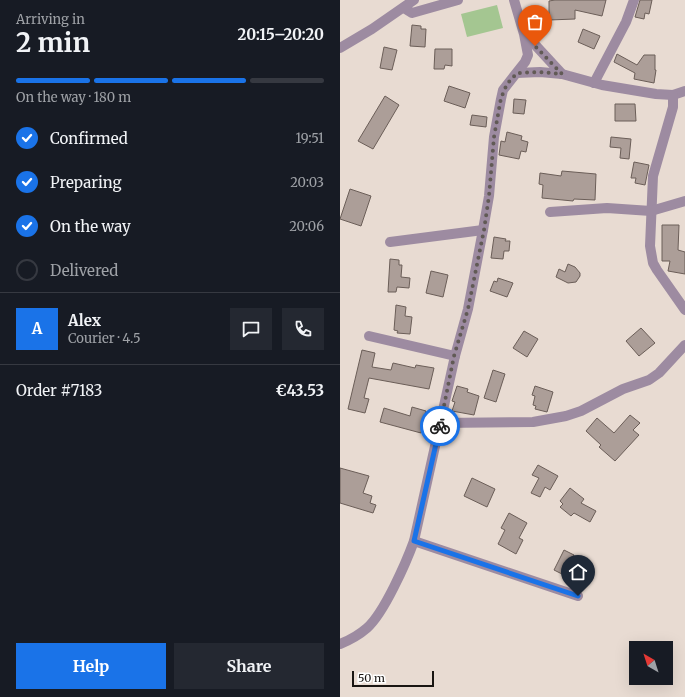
<!DOCTYPE html>
<html lang="en">
<head>
<meta charset="utf-8">
<style>
  body { margin:0; font-family:Merriweather,serif; background:#242831; color:#f1f3f6; height:100vh; display:flex; flex-direction:column; font-size:15px; white-space:nowrap }
  * { box-sizing:border-box; margin:0 }
  p { font-size:13px; color:#9ea1a6 }
  .icon { flex:none; width:22px; height:22px; fill:none; stroke:currentColor; stroke-width:2; stroke-linecap:round; stroke-linejoin:round }
  .map { position:relative; flex:1; overflow:hidden }
  .panel { display:flex; flex-direction:column; background:#171b24; width:340px }
  .panel>* { flex:none }
  .needle { width:26px; rotate:321deg }
  .controls { position:absolute; left:289px; top:641px; display:grid; gap:8px }
  .controls a { display:grid; place-items:center; width:44px; height:44px; border-radius:0px; background:#171b24; box-shadow:0 4px 16px #0002; font-size:20px }
  .scale { position:absolute; left:12px; bottom:10px; width:82px; box-sizing:border-box; padding-left:4px; border:2px solid #191512; border-top:0; font-size:11px; line-height:14px; white-space:nowrap; color:#191512; -webkit-text-stroke:3px #fff; paint-order:stroke }
  .pin { position:absolute; display:grid; place-items:center; width:34px; height:34px; color:#fff; margin:-41px -17px; border-radius:50% 50% 50% 0; rotate:-45deg; box-shadow:0 0 4px #0007 }
  .pin .icon { rotate:45deg }
  .courier { position:absolute; display:grid; place-items:center; width:40px; height:40px; margin:-20px; border:3px solid #1a73e8; border-radius:50%; background:#fff; color:#222; box-shadow:0 1px 5px #0007 }
  .summary em { font-style:normal; font-weight:700 }
  .summary div { display:flex; flex-direction:column-reverse }
  .summary { display:flex; align-items:center; justify-content:space-between; height:68px; padding:0 16px }
  h1 { font-size:26px; font-weight:700; line-height:30px }
  .bar { display:grid; grid-template-columns:repeat(4,1fr); gap:6px 4px; align-content:center; height:48px; padding:0 16px }
  .bar i { height:5px; border-radius:3px; background:#363941 }
  .bar .on { background:#1a73e8 }
  .bar p { grid-column:span 4 }
  .line { display:flex; align-items:center; gap:10px; padding:0 16px; border-top:1px solid #363941 }
  .line div { flex:1 }
  .round { display:grid; place-items:center; flex:none; width:42px; height:42px; border-radius:0px; background:#242831 }
  ol { padding:0 16px; list-style:none }
  li { display:flex; align-items:center; gap:12px; height:44px }
  li p { margin-inline-start:auto }
  li .icon { padding:4px; border-radius:50%; background:#1a73e8; color:#fff; stroke-width:4 }
  li:last-child { color:#9ea1a6 }
  li i { width:22px; height:22px; border:2px solid #363941; border-radius:50% }
  .cta { display:flex; gap:8px; margin-top:auto; padding:8px 16px }
  .cta a { flex:1; height:46px; border-radius:0px; background:#1a73e8; color:#fff; font-size:16px; font-weight:700; line-height:46px; text-align:center }
  .cta a+a { background:#242831; color:#f1f3f6 }
  main { display:flex; flex:1; min-height:0 }
  .map>svg:first-child { display:block }
  .green { fill:#a4c691 }
  .building { fill:#ac9e98; stroke:#6b5e58 }
  .lines { fill:none; stroke-linecap:round; stroke-linejoin:round }
  .minor { stroke:#9d8ba1; stroke-width:10 }
  .done { stroke:#615a55; stroke-width:4; stroke-dasharray:0 7.2 }
  .route { stroke:#1a73e8; stroke-width:5 }
</style>
</head>
<body>
<main>
<section class="panel">
<div class="summary"><div><h1>2 min</h1><p>Arriving in</p></div><em>20:15–20:20</em></div>
<div class="bar"><i class="on"></i><i class="on"></i><i class="on"></i><i></i><p>On the way · 180 m</p></div>
<ol>
<li><svg class="icon" aria-label="check" viewBox="0 0 24 24"><path d="M5 12l5 5 9-10"/></svg>Confirmed<p>19:51</p></li>
<li><svg class="icon" aria-label="check" viewBox="0 0 24 24"><path d="M5 12l5 5 9-10"/></svg>Preparing<p>20:03</p></li>
<li><svg class="icon" aria-label="check" viewBox="0 0 24 24"><path d="M5 12l5 5 9-10"/></svg>On the way<p>20:06</p></li>
<li><i></i>Delivered</li>
</ol>
<div class="line" style="height:72px"><b class="round" style="background:#1a73e8;color:#fff">A</b><div><b>Alex</b><p>Courier · 4.5</p></div><a class="round"><svg class="icon" aria-label="chat" viewBox="0 0 24 24"><path d="M4 5h16v11H9l-5 4z"/></svg></a><a class="round"><svg class="icon" aria-label="phone" viewBox="0 0 24 24"><path d="M5 4h4l2 5-3 2q2 4 5 5l2-3 5 2v4C11 20 4 13 5 4z"/></svg></a></div>
<div class="line" style="height:52px"><div>Order #7183</div><b>€43.53</b></div>
<div class="cta"><a>Help</a><a>Share</a></div>
</section>
<div class="map">
<svg width="345" height="697" viewBox="0 0 345 697">
  <rect width="100%" height="100%" fill="#e8dbd2"/>
  <path class="green" d="M157 5 163 28 127 37 121 14Z"/>
  <g class="building">
    <path d="M215 0H266L262 16 235 10V19L209 20V1Z"/>
    <path d="M300 0H312L309 14 305 13 304 19 295 17Z"/>
    <path d="M72 25 81 26V29H86L85 47 70 46Z"/>
    <path d="M243 29 260 36 254 49 238 42Z"/>
    <path d="M44 47 57 50 52 70 40 68Z"/>
    <path d="M95 49H112V66L105 65 104 69H94Z"/>
    <path d="M277 54 297 65 304 55H315V70H316L314 83 294 79 295 73 274 62Z"/>
    <path d="M109 86 130 93 125 108 104 101Z"/>
    <path d="M45 96 59 105 33 149 18 141Z"/>
    <path d="M174 99 186 100 184 114 173 113Z"/>
    <path d="M275 104H295L296 121H275Z"/>
    <path d="M132 115 147 117 146 127 130 125Z"/>
    <path d="M167 132 182 136 181 140 188 142 186 152 181 151 179 159 159 155 161 141 165 142Z"/>
    <path d="M271 137 291 139 289 159 280 158 281 148 270 147Z"/>
    <path d="M294 162 309 165 305 185 295 183 296 178H291Z"/>
    <path d="M222 171 256 174 255 200 234 199 233 201 202 198 203 185 199 184 200 173 221 176Z"/>
    <path d="M10 189 31 196 21 226 0 219Z"/>
    <path d="M322 225H339L338 250 345 252V274L328 271 330 261H322Z"/>
    <path d="M154 237 166 239 165 241H170L169 251H164L163 259 151 258Z"/>
    <path d="M50 259 59 260V265H62L61 277 70 278 69 288 57 287 56 292H48Z"/>
    <path d="M228 264 235 267 240 273V276L236 282 228 283 216 277 219 269 225 272Z"/>
    <path d="M91 271 108 275 103 297 86 293Z"/>
    <path d="M158 278 173 283 167 297 150 291 154 281 157 282Z"/>
    <path d="M56 305 66 307 65 316 72 317 70 334 57 333 58 331 54 330Z"/>
    <path d="M301 328 315 343 299 356 286 341Z"/>
    <path d="M184 331 198 339 187 357 173 348Z"/>
    <path d="M22 350 35 353 32 367 51 370 53 363 75 368 76 365 94 368 89 389 29 378 24 398 29 399 25 413 8 409Z"/>
    <path d="M153 370 165 374 156 402 144 398Z"/>
    <path d="M117 386 128 389 127 392 139 396 134 415 112 411 115 402 112 401Z"/>
    <path d="M195 386 213 392 207 412 195 409 196 406 193 405 195 396 192 395Z"/>
    <path d="M72 407 86 411 81 433 40 422 44 408 70 416Z"/>
    <path d="M290 415 300 423 293 430 299 435 275 461 259 447 261 445 246 431 257 418 274 433Z"/>
    <path d="M198 465 218 476 210 490 205 487 200 497 191 493 199 478 192 475Z"/>
    <path d="M0 468 29 476 23 493 32 496 30 503 36 505 33 513 0 503Z"/>
    <path d="M132 478 155 489 147 507 124 496Z"/>
    <path d="M230 488 244 499 241 503 256 511 250 522 234 513 231 516 220 507 223 504 220 501Z"/>
    <path d="M169 513 187 523 179 538 183 540 176 554 158 544 165 530 161 528Z"/>
    <path d="M224 550 234 555 224 575 214 570Z"/>
  </g>
  <g class="lines">
    <g class="minor">
      <path d="M64 8 72 13 118 0"/>
      <path d="M186 35 222 74 262 85 316 94 333 95 345 91"/>
      <path d="M0 48 32 29 74 0"/>
      <path d="M177 73 200 72 222 74"/>
      <path d="M254 83 286 22 294 0"/>
      <path d="M333 95V107L313 176 310 246 313 263 317 270 345 310"/>
      <path d="M210 212 267 208 311 211 345 201"/>
      <path d="M50 242 143 230"/>
      <path d="M29 336 115 356"/>
      <path d="M100 423 193 422 226 416 241 411 283 389 309 380 319 373 345 345"/>
      <path d="M74 541 238 596"/>
      <path d="M0 644C10 640 19 635 27 628 44 613 66 563 74 541L115 356 128 309 143 230 149 196 154 137 161 99 163 90 185 62 188 55 184 34 174 0"/>
    </g>
  </g>
  <g class="lines">
    <path class="done" d="M100 426 114 356 128 309 144 230 149 196 154 137 161 98 167 84 177 73 200 72 222 74 195 46"/>
    <path class="route" d="M100 426 74 541 238 596"/>
  </g>
</svg>
<div class="controls">
<a><svg class="needle" viewBox="-14 -14 28 28"><path d="M0-13l5 13h-10z" fill="#e53935"/><path d="M0 13l5-13h-10z" fill="#9ea1a6"/></svg></a>
</div>
<div class="scale">50 m</div>
<div class="pin" style="left:195px;top:46px;background:#ea580c"><svg class="icon" aria-label="bag" viewBox="0 0 24 24"><path d="M5 8h14l-1 12H6zM9 8a3 3 0 0 1 6 0"/></svg></div>
<div class="pin" style="left:238px;top:596px;background:#1f2937"><svg class="icon" aria-label="home" viewBox="0 0 24 24"><path d="M3 11l9-7 9 7M6 9v11h12V9"/></svg></div>
<div class="courier" style="left:100px;top:426px"><svg class="icon" aria-label="bike" viewBox="0 0 24 24"><circle cx="6" cy="16" r="4"/><circle cx="18" cy="16" r="4"/><path d="M6 16l4-8h5l3 8M10 8l3 8H6M13 5h3"/></svg></div>
</div>
</main>
</body>
</html>
